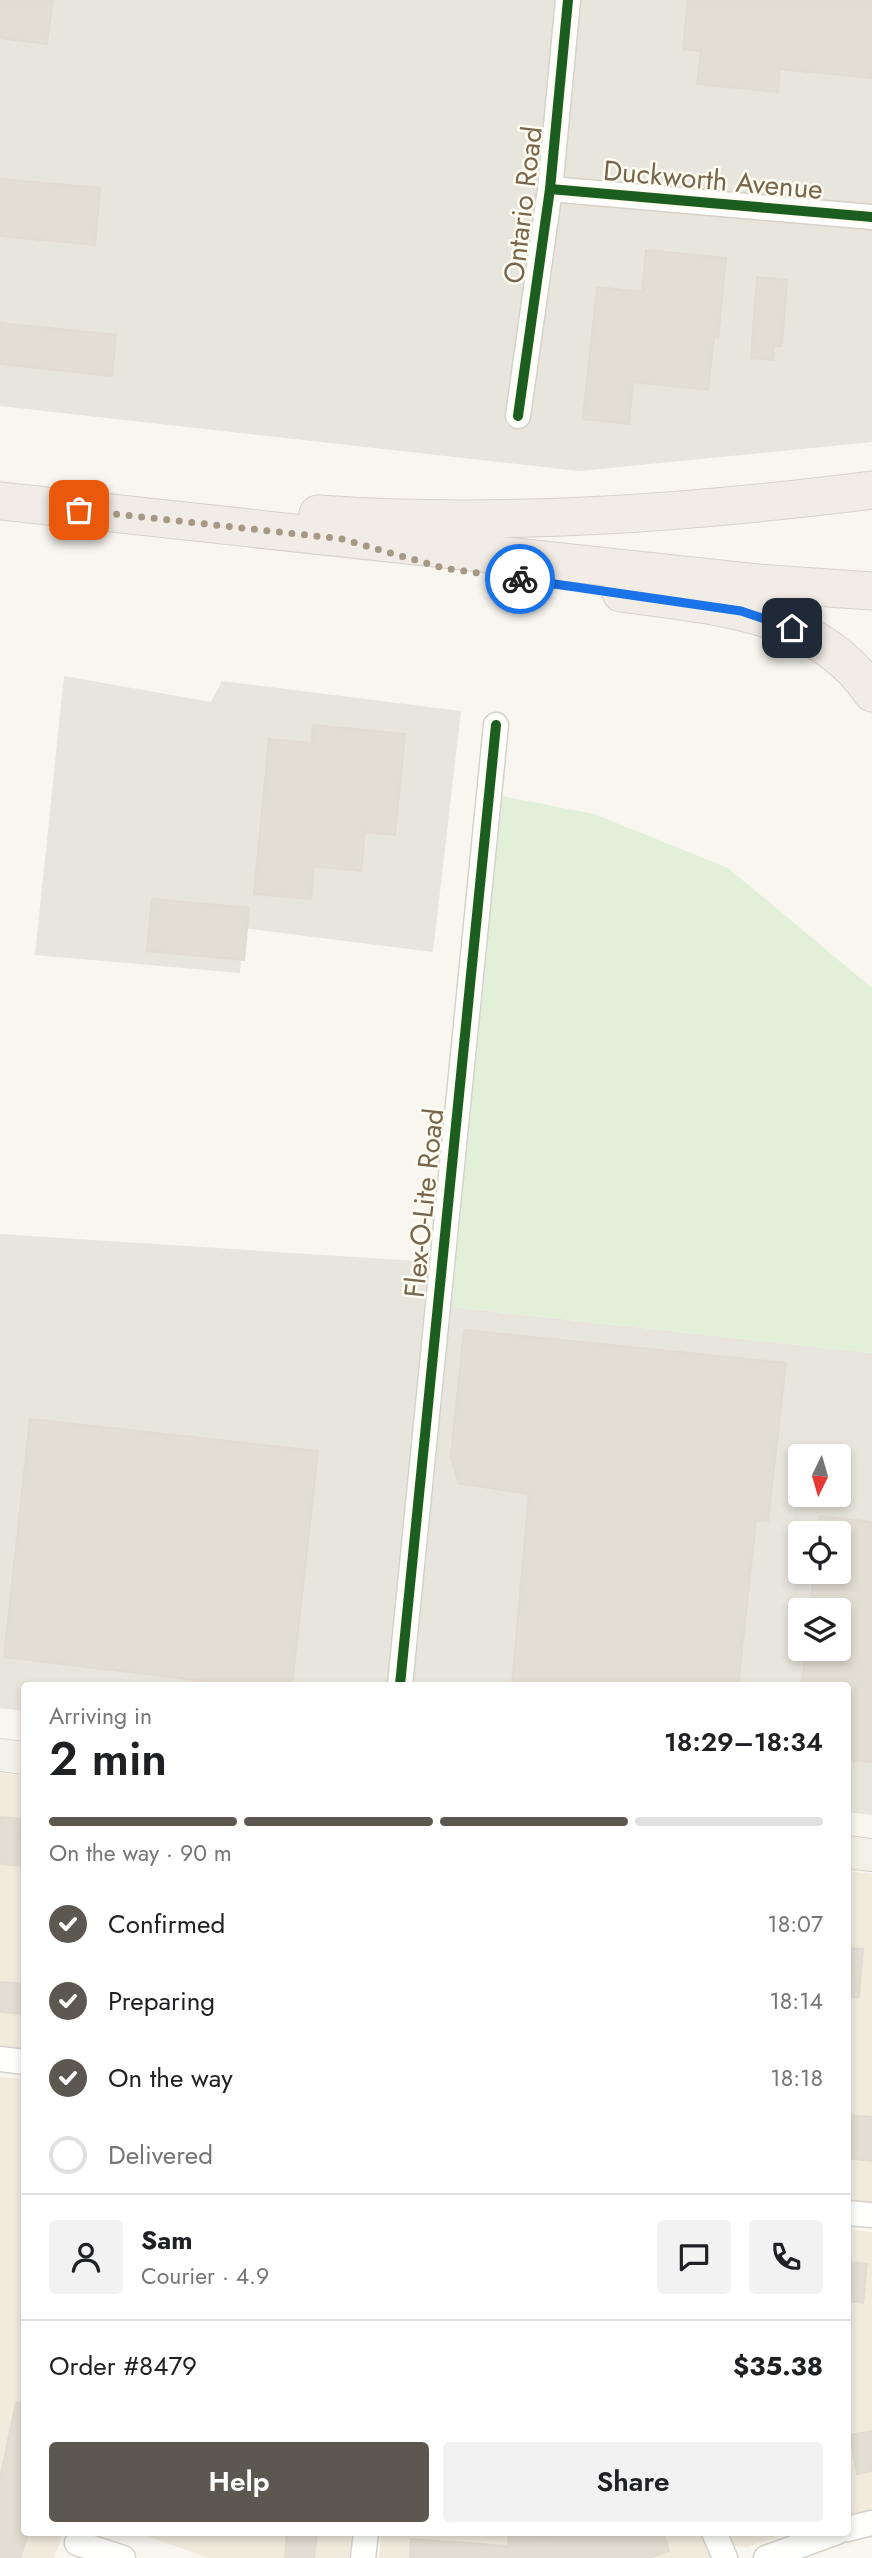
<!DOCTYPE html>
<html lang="en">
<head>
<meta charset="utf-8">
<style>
  body { margin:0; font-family:Jost,sans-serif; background:#f2f2f2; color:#202124; height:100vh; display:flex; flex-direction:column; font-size:26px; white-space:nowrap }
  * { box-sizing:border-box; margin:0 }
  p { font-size:23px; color:#757577 }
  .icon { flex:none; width:38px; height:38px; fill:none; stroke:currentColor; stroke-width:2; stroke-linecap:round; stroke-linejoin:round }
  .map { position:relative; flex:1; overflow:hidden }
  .panel { position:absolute; left:21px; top:1682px; width:830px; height:854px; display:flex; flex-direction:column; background:#fff; border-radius:7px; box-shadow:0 4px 10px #0003 }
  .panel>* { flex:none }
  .needle { width:46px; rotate:185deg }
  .buttons { position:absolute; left:788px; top:1444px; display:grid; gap:14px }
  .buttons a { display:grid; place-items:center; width:63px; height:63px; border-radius:7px; background:#fff; box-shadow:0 4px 10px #0003; font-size:35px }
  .pin { position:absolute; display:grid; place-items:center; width:60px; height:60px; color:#fff; margin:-30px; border-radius:14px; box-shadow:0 4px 10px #0006 }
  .courier { position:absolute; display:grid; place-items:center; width:70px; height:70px; margin:-35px; border:5px solid #1a73e8; border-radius:50%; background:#fff; color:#222; box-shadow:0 2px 9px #0007 }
  .headline em { font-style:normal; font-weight:600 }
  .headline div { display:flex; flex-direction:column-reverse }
  .headline { display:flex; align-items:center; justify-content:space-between; height:119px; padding:0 28px }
  h1 { font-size:46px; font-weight:600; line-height:52px }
  .bar { display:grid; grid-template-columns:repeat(4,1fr); gap:10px 7px; align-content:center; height:84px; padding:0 28px }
  .bar i { height:9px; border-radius:5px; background:#e0e0e0 }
  .bar .selected { background:#5c5750 }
  .bar p { grid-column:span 4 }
  .line { display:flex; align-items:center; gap:18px; padding:0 28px; border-top:2px solid #e0e0e0 }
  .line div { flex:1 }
  .round { display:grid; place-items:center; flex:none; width:74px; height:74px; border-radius:7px; background:#f2f2f2 }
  ol { padding:0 28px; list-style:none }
  li { display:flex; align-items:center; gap:21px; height:77px }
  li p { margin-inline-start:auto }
  li .icon { padding:7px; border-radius:50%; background:#5c5750; color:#fff; stroke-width:4 }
  li:last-child { color:#757577 }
  li i { width:38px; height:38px; border:4px solid #e0e0e0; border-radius:50% }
  .action { display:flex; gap:14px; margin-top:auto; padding:14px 28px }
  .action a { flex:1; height:80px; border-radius:7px; background:#5c5750; color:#fff; font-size:28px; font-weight:600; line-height:80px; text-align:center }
  .action a+a { background:#f2f2f2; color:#202124 }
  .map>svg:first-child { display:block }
  .residential { fill:#f1ebdd }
  .industrial { fill:#e8e5dc; fill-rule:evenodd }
  .green { fill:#e2f0da }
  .building { fill:#e3ded3; stroke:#e1dbd1; stroke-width:2 }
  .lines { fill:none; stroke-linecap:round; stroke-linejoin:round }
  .minor-casing { stroke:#d6d2ca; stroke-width:27 }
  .major-casing { stroke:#d7d1c8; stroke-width:34 }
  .highway-casing { stroke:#d7d1c8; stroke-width:39 }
  .minor { stroke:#fefefd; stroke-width:24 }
  .major { stroke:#f3f1e7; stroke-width:32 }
  .highway { stroke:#f2ece6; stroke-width:37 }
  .cycleway-casing { stroke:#fffcf2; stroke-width:15 }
  .cycleway { stroke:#1b5e20; stroke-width:10 }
  .done { stroke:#a59886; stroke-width:7; stroke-dasharray:0 12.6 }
  .route { stroke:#1a73e8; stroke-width:9 }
  .labels { text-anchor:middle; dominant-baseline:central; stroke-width:5; stroke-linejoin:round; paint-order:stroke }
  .street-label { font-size:28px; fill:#78654d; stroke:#fffcf2 }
</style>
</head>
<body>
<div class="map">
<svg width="872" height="2558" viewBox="0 0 872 2558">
  <rect width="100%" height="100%" fill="#f8f6ef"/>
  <g class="residential">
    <path d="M0 1773 24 1776V2051L0 2048Z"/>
    <path d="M847 1871 872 1874V2204L847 2201Z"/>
    <path d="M0 2077 24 2079V2532H63L54 2558H0Z"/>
    <path d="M847 2229 872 2232V2510L847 2514Z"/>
    <path d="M135 2532H352L349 2558H208Z"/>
    <path d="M381 2532H704L713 2558H379Z"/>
    <path d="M720 2532H789L748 2547 731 2546Z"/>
  </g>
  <g class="industrial">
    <path d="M0 0H872V442L579 471 0 406Z"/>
    <path d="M64 676 211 702 222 681 461 711 433 952 243 928 240 973 35 955Z"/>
    <path d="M0 1234 417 1261 451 1307 872 1353V1815L847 1812V1685H24V1711L0 1708ZM800 1456H838V1494H800ZM800 1533H838V1572H800ZM800 1610H838V1648H800Z"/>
  </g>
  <path class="green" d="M501 796 594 814 728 868 872 988V1353L451 1307Z"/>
  <g class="building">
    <path d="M0 0H53L47 44 0 38Z"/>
    <path d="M688 0H872V78L780 69 778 92 697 84 701 51 683 49Z"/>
    <path d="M0 179 100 188 95 245 0 236Z"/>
    <path d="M646 250 726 258 718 338 714 337 708 390 633 382 629 424 583 419 597 287 642 292Z"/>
    <path d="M757 277 787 280 782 346H774L773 360 751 358Z"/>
    <path d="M0 323 116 335 112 376 0 364Z"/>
    <path d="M313 725 405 734 395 835 365 832 361 871 314 866 311 899 254 894 269 739 312 743Z"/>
    <path d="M152 899 249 908 244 960 147 951Z"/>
    <path d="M464 1330 786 1363 768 1521H756L738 1685H512L529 1494 458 1483 451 1456Z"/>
    <path d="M30 1419 318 1451 292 1685H236L4 1657Z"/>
    <path d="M820 1516 872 1522V1762L847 1759V1685H802L806 1648H838V1610H810L814 1572H838V1533H818Z"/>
    <path d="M0 1817 21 1819 20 1839H24V1866L0 1864Z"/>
    <path d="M847 1948 863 1949 859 1997H847Z"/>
    <path d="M0 1982 24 1984 21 2014 0 2012Z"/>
    <path d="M847 2115 872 2117V2161L847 2158Z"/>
    <path d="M847 2262 867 2264 863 2303 847 2301Z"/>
    <path d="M16 2403 24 2404V2532H29L20 2558H0V2478Z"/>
    <path d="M872 2431V2471L857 2474 850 2435Z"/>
    <path d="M287 2532H317L314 2558H285Z"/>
    <path d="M509 2532H537V2538L564 2532H663L669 2551 649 2558H410L411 2539 508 2546Z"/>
  </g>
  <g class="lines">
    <defs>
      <g id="minor">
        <path d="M550 189 872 217"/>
        <path d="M518 416 550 189 568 0"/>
        <path d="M400 1685 496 725"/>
        <path d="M0 2059 24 2062"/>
        <path d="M847 2213 872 2215"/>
        <path d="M847 2529 872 2523"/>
        <path d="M714 2532 725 2558"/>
        <path d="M77 2543 123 2558"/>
        <path d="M363 2558 366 2532"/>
        <path d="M766 2558 837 2532"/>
      </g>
      <g id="major">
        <path d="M0 1755 24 1758"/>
        <path d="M847 1852 872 1855"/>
      </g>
      <g id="highway">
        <path d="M0 501 757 583 872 591"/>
        <path d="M318 514C503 527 688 513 872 490"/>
        <path d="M621 593C711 606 817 610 872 693"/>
      </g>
    </defs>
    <use href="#minor" class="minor-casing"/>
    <use href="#major" class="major-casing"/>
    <use href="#highway" class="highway-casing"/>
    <use href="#minor" class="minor"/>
    <use href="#major" class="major"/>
    <use href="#highway" class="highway"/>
    <defs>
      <g id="cycleway">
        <path d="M550 189 872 217"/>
        <path d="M518 416 550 189 568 0"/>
        <path d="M400 1685 496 725"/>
      </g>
    </defs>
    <use href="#cycleway" class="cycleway-casing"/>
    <use href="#cycleway" class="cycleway"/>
  </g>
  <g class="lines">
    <path class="done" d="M79 510 342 539 443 568 520 579"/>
    <path class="route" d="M520 579 741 611 792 628"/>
  </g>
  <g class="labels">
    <g class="street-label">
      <text transform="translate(713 180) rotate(5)">Duckworth Avenue</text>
      <text transform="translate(523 205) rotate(-83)">Ontario Road</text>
      <text transform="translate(424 1203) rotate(-84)">Flex-O-Lite Road</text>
    </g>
  </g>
</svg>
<div class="buttons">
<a><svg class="needle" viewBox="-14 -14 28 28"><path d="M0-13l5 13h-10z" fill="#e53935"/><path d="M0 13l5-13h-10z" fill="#757577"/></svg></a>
<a><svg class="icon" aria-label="locate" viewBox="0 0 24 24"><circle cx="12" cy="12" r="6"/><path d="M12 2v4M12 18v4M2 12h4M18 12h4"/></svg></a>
<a><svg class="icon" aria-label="layers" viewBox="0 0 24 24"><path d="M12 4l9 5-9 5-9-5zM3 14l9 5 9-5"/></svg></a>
</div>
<div class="pin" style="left:79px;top:510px;background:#ea580c"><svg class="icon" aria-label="bag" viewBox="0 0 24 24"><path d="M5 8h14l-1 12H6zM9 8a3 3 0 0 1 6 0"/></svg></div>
<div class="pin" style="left:792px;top:628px;background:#1f2937"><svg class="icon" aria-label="home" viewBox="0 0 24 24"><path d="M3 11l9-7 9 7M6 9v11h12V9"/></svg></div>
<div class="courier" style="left:520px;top:579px"><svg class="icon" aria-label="bike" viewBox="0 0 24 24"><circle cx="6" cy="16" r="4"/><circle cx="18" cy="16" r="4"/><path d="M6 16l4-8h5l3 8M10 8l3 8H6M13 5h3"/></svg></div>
<section class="panel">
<div class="headline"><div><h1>2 min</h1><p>Arriving in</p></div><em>18:29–18:34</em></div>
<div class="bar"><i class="selected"></i><i class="selected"></i><i class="selected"></i><i></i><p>On the way · 90 m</p></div>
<ol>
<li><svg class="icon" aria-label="check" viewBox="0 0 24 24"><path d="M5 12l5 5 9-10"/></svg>Confirmed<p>18:07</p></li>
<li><svg class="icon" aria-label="check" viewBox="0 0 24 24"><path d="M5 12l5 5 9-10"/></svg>Preparing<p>18:14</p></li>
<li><svg class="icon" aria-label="check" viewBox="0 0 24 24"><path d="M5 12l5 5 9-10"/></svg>On the way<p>18:18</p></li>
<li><i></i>Delivered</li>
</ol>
<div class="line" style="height:126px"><a class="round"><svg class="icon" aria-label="person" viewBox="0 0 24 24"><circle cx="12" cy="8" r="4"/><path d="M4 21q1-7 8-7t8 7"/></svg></a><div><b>Sam</b><p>Courier · 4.9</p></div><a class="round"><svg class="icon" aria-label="chat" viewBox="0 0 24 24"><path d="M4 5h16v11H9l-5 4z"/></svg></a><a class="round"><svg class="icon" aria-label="phone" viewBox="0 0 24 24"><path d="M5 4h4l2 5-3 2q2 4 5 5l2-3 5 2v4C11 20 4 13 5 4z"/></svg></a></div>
<div class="line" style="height:91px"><div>Order #8479</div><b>$35.38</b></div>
<div class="action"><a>Help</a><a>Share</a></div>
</section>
</div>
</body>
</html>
